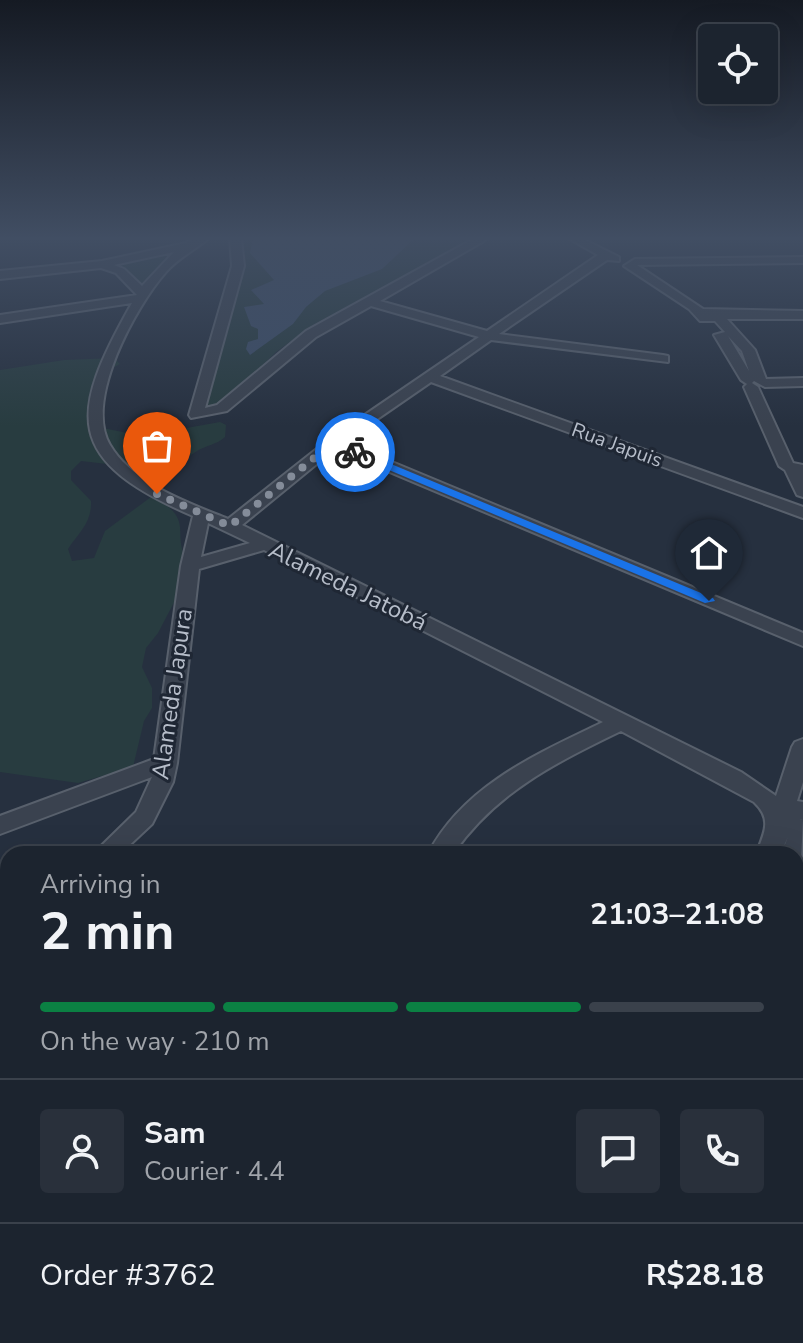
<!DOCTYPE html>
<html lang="en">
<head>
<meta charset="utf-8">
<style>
  body { margin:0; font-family:"Nunito Sans",sans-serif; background:#29303b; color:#f1f3f6; height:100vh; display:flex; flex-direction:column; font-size:30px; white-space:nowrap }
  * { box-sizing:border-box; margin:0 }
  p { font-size:26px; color:#a0a4aa }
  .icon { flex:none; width:44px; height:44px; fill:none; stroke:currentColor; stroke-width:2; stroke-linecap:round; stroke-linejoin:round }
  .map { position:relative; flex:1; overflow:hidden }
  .panel { position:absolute; left:0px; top:846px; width:804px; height:498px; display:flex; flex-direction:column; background:#1c242f; border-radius:24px 24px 0 0; box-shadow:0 8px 32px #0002,0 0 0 2px #3a414b }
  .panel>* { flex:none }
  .fabs { position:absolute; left:698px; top:24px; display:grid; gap:16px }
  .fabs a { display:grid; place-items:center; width:80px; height:80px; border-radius:8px; background:#1c242f; box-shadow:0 8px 32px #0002,0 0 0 2px #3a414b; font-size:40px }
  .pin { position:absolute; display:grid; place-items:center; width:68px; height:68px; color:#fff; margin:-82px -34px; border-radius:50% 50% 50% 0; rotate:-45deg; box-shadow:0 0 8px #0007 }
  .pin .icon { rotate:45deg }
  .courier { position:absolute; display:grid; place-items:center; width:80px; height:80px; margin:-40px; border:6px solid #1a73e8; border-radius:50%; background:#fff; color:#222; box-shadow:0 2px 10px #0007 }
  .head em { font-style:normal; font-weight:700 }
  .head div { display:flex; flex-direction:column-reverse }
  .head { display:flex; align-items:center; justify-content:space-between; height:136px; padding:0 40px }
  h1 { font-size:52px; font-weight:700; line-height:60px }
  .bar { display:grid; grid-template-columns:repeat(4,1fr); gap:12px 8px; align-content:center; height:96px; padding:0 40px }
  .bar i { height:10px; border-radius:6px; background:#3a414b }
  .bar .selected { background:#0b8043 }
  .bar p { grid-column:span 4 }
  .line { display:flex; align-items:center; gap:20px; padding:0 40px; border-top:2px solid #3a414b }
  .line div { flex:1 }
  .round { display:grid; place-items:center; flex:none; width:84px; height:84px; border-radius:8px; background:#29303b }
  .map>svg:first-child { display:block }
  .green { fill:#283c40 }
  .water { fill:#3c4d67 }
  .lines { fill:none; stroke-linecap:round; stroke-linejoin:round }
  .minor-casing { stroke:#58606c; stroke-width:4 }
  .minor { fill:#3a424f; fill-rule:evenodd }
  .route { fill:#1a73e8 }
  .done { stroke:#848c99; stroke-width:8; stroke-dasharray:0 14.4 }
  .labels { text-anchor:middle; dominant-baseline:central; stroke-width:6; stroke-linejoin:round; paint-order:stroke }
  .far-street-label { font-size:20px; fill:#b6bdc9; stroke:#1f2734 }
  .street-label { font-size:24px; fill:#b6bdc9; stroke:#1f2734 }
</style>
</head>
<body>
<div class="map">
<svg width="803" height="1343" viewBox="0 0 803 1343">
  <rect width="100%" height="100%" fill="#26303f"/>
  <g class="green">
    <path d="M237 238H474L313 325 276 352 217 410 199 412 243 260 244 252Z"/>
    <path d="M167 253 175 254 146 284 141 286 113 266Z"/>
    <path d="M114 358 120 364 102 373 103 428 142 436 220 422 226 425 225 437C216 445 207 445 197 451 158 478 127 465 81 461L71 471V480L91 501C92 523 79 532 68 549L72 561 94 558 105 531 151 497C200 519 166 536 192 568L158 633 146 648 142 667 152 688V708L144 721 133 767 78 783 0 772V370L64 360Z"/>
  </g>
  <path class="water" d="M253 238H415L382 269 325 291 306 307 293 324 250 355 246 349 248 342 258 339V329L251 326 244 307 264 304 251 290 274 280 250 253Z"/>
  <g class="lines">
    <defs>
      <g id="minor">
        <path d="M195 238H209C195 250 178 258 166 272 135 307 84 401 110 445 133 484 189 503 228 519L328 440 479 337 371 306 316 337 227 411 191 418 189 415 232 266 230 238H241L244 266 205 408 217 405 306 331 475 238H489L380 301 487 331 598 255 568 238H581L619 257V261L607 260 499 334 663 355 668 356V362L491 340 440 376 803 507V518L431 382 344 442 803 633V646L335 449 242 525 741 772 776 796 792 747 795 742 803 739V782L797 801 803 802V820L789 816 803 820 801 861 796 862V854H781L788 837 780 854H756C765 832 772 819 754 802L621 731C555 763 496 792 453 854H428C464 785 537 754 603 722L264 550 199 569 177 763 173 782 152 824 120 854H93L136 812 152 777 0 834V816L154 759 181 566 193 516C64 460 68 416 132 303L0 323V315L137 295 116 273 101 268 0 279V271L102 261 186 243ZM174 252 142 286 124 269 114 265ZM208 523 250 543 201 557Z"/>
        <path d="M803 257V263L637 265 703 309 803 311V319H727L755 350 766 379 803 378V386L765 387 754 381 752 383 758 387 793 463 803 465V497L797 495 785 470 779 466 744 387 747 384 741 380 714 335 725 332 715 321H700L689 309 624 266 635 259ZM728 336 742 351 749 371Z"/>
        <path d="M8 920V946L0 949V923Z"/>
        <path d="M113 1336H149L146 1343H110Z"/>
        <path d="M570 1336H604L602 1343H568Z"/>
        <path d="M607 1336H641L639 1343H605Z"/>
      </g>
    </defs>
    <use href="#minor" class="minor-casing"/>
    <use href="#minor" class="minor"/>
  </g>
  <linearGradient id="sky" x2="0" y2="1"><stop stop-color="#151a23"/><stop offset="0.56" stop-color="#414e63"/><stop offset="1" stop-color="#414e63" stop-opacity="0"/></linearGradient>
  <rect width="803" height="426" fill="url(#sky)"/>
  <path class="route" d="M355 449 713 598 715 601 705 603 351 454Z"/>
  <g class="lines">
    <path class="done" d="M157 494 230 526 333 443 355 452"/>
  </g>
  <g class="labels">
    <g class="far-street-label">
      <text transform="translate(617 445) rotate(20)">Rua Japuis</text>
    </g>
    <g class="street-label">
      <text transform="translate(348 586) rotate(26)">Alameda Jatobá</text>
      <text transform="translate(172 694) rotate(-82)">Alameda Japura</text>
    </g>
  </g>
</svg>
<div class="fabs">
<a><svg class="icon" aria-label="locate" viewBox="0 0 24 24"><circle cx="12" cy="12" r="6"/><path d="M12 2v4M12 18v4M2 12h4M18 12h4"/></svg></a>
</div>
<div class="pin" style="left:157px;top:494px;background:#ea580c"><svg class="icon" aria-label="bag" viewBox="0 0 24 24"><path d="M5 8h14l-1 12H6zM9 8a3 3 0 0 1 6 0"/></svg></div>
<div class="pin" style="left:709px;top:601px;background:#1f2937"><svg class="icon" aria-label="home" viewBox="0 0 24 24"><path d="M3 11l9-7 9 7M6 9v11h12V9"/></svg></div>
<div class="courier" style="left:355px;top:452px"><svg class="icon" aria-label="bike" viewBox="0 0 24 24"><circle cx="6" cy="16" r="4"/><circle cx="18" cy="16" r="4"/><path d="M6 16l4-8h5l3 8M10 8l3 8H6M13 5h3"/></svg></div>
<section class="panel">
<div class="head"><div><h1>2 min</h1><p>Arriving in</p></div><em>21:03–21:08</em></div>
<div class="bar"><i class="selected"></i><i class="selected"></i><i class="selected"></i><i></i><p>On the way · 210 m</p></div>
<div class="line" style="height:144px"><a class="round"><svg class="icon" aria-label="person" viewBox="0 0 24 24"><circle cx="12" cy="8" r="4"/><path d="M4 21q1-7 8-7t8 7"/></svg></a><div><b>Sam</b><p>Courier · 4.4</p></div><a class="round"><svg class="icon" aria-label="chat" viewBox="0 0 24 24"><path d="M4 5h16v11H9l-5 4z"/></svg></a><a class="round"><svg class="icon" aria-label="phone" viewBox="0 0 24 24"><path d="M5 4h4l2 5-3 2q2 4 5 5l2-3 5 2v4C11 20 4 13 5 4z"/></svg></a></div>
<div class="line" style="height:104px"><div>Order #3762</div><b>R$28.18</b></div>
</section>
</div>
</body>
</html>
